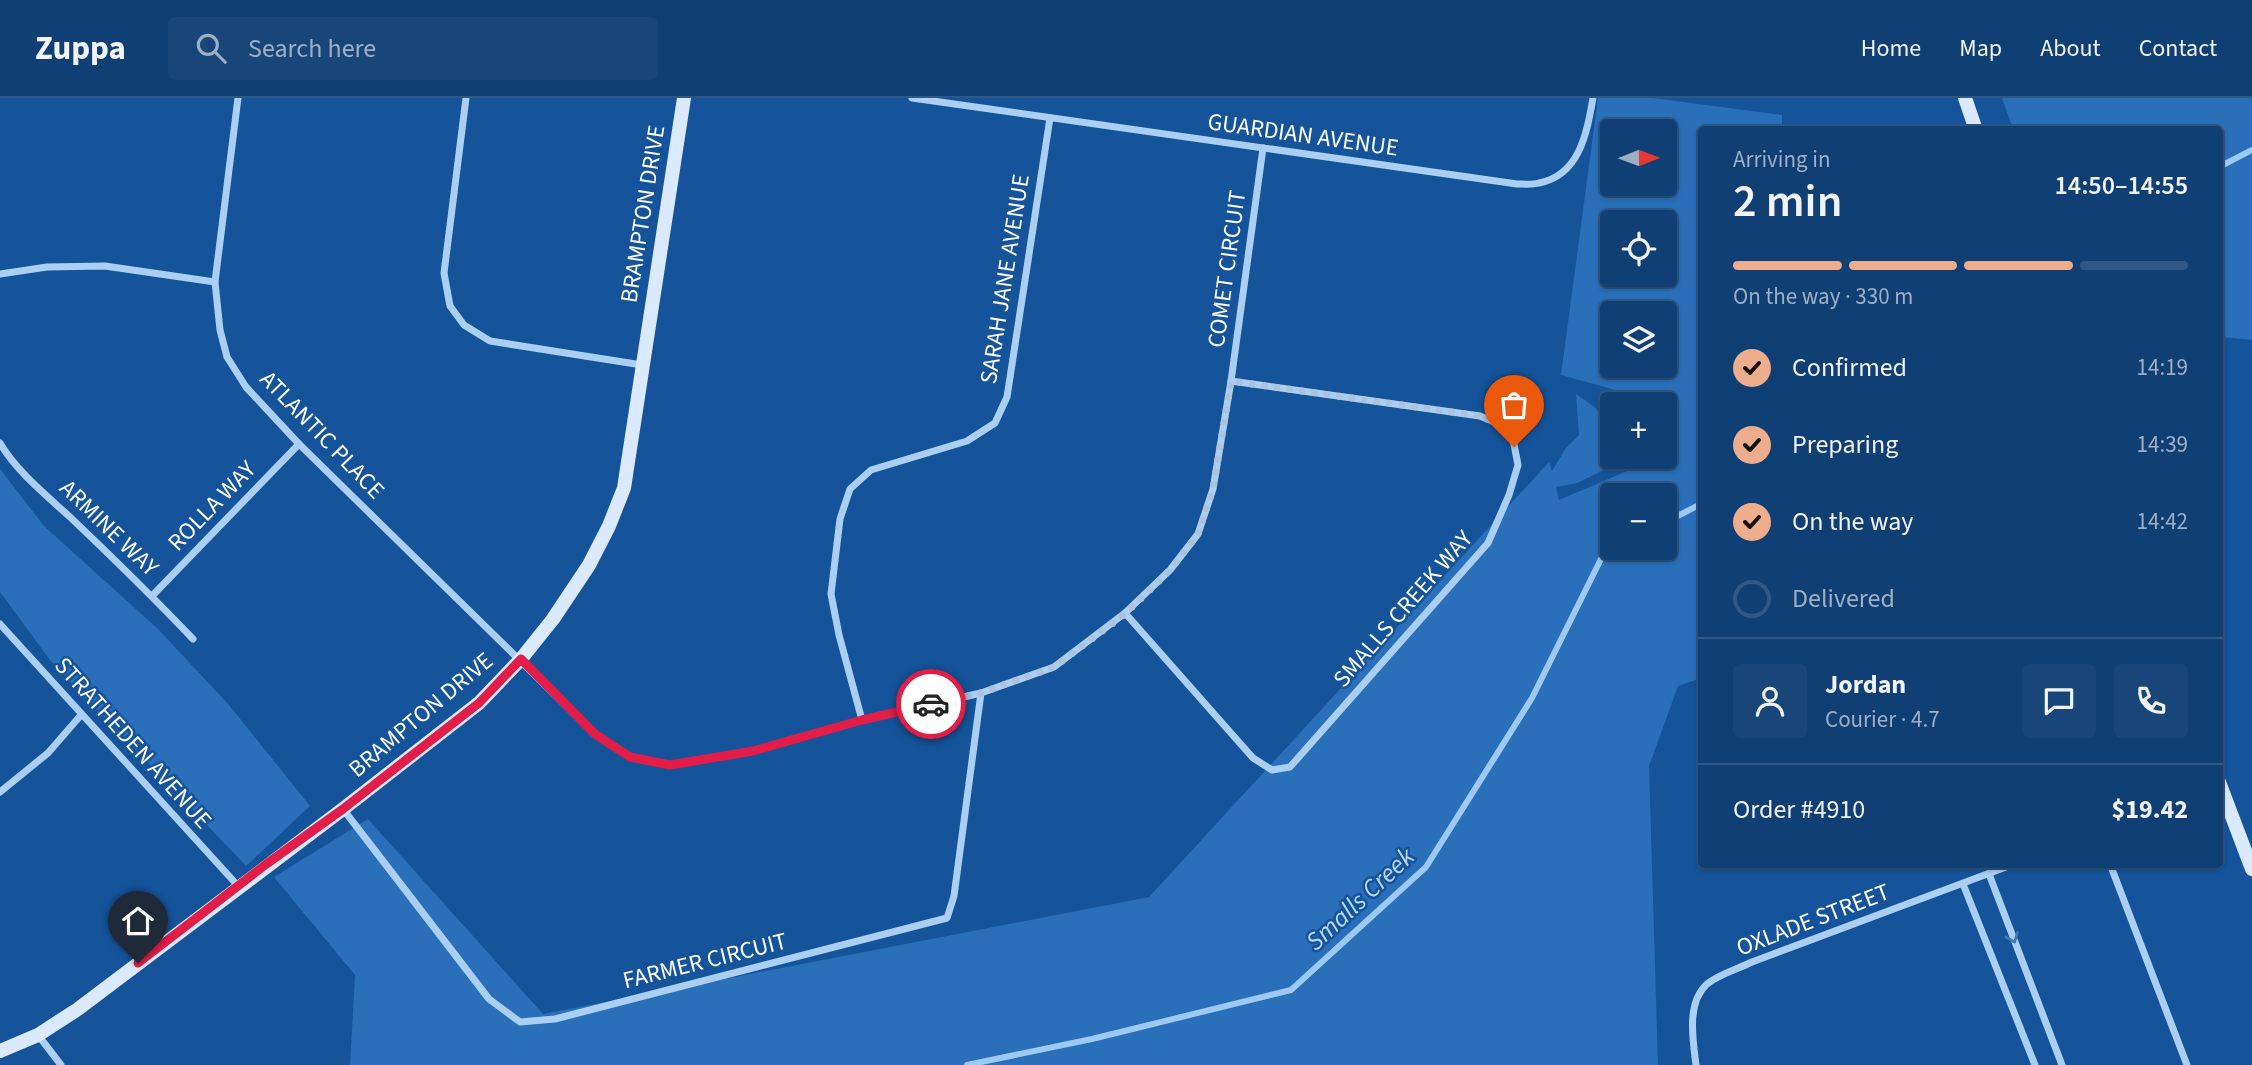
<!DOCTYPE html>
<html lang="en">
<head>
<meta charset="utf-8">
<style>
  body { margin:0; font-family:"Source Sans 3",sans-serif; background:#194679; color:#f1f3f6; height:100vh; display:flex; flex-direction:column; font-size:26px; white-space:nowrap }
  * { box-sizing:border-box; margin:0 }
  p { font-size:23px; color:#9cafc5 }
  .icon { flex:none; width:38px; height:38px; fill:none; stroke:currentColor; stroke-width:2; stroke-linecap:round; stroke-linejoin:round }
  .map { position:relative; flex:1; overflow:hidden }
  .side { position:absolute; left:1698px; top:28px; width:525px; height:742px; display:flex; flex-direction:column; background:#103f74; border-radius:7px; box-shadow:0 2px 5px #0004,0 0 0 2px #305886 }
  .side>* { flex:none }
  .needle { width:46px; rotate:89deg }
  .fabs { position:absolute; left:1600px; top:21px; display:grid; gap:14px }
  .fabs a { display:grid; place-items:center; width:77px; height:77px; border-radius:7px; background:#103f74; box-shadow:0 2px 5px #0004,0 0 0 2px #305886; font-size:35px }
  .pin { position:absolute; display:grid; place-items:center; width:60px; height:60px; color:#fff; margin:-72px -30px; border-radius:50% 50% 50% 0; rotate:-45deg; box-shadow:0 0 7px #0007 }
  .pin .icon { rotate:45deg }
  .courier { position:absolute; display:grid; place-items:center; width:70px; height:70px; margin:-35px; border:5px solid #e11d48; border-radius:50%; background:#fff; color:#222; box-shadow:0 2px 9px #0007 }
  .head em { font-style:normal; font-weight:600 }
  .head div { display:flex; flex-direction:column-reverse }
  .head { display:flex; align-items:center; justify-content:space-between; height:119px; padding:0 35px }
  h1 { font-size:46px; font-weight:600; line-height:52px }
  .bar { display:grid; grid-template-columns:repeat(4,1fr); gap:10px 7px; align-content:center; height:84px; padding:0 35px }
  .bar i { height:9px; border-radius:5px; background:#305886 }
  .bar .active { background:#eead8d }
  .bar p { grid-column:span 4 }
  .line { display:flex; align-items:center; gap:18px; padding:0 35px; border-top:2px solid #305886 }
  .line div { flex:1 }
  .round { display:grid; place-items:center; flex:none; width:74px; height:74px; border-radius:7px; background:#194679 }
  ol { padding:0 35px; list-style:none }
  li { display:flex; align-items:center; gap:21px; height:77px }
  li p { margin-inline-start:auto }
  li .icon { padding:7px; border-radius:50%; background:#eead8d; color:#111; stroke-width:4 }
  li:last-child { color:#9cafc5 }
  li i { width:38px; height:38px; border:4px solid #305886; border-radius:50% }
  header { display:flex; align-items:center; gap:42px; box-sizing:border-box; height:98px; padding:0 35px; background:#103f74; border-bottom:2px solid #305886 }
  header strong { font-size:33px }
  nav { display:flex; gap:38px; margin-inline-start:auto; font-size:24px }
  .search { width:490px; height:63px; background:#194679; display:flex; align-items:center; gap:18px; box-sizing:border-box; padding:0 24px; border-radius:7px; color:#9cafc5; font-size:26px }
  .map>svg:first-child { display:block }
  .green { fill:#296fb9; fill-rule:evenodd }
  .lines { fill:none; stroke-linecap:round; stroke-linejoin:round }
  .stream { stroke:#9ec9f5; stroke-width:6 }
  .street { stroke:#abcef3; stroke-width:7 }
  .secondary { stroke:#daeafc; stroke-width:14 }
  .oneway { stroke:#4279b5 }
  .done { stroke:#adc3dc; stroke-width:7; stroke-dasharray:0 12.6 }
  .route { stroke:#e11d48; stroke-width:9 }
  .labels { text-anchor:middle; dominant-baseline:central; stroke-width:5; stroke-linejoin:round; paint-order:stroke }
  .street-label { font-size:24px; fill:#fff; stroke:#15549b }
  .water-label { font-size:26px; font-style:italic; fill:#b8d8f9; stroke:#15549b }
</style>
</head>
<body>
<header>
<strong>Zuppa</strong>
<div class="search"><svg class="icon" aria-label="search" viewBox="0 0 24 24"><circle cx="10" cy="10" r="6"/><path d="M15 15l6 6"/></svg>Search here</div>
<nav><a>Home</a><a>Map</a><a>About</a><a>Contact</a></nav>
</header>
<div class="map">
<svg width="2252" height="967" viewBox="0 0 2252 967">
  <rect width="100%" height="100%" fill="#15549b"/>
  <g class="green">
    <path d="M1598 0H1653L1782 17V31L1701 32V580L1678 588 1649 668 1658 967H350L355 877 274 779 368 721 543 916 1149 799 1549 364 1552 373 1566 350 1579 337 1576 296 1596 310 1601 320 1612 317V359H1631L1577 385 1556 389 1559 402 1660 359H1664L1666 356 1664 306H1650L1637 298 1561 277ZM1612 33H1664V86H1612ZM1612 124H1664V177H1612ZM1612 215H1664V268H1612ZM1612 397H1664V450H1612Z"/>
    <path d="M2002 0H2252V242L2223 239 2219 244V32L2013 31Z"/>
    <path d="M0 371 44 428 158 531 229 607 310 708 246 768 50 562 0 494Z"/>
  </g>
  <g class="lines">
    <g class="stream">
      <path d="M2219 69 2252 52"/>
      <path d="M1664 425 1701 406"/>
      <path d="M967 967 1092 941 1291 892 1426 769 1532 600 1602 459 1620 450"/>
    </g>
    <g class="street">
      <path d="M238 0 215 184 220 232 227 259 246 289 299 346 595 636 630 659 670 667 753 653 862 622 981 595 1054 569 1125 515 1170 472 1198 436 1213 391 1231 283 1263 50"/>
      <path d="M466 0 444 175 450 208 464 227 490 243 642 267"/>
      <path d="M912 0 1517 86C1524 86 1532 87 1539 85 1580 77 1587 34 1593 0"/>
      <path d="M0 176 47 169 105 168 215 184"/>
      <path d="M0 345C17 374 46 397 70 419 112 459 153 499 193 541"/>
      <path d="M152 498 299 346"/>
      <path d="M1125 515 1253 660 1272 672 1290 669 1488 445 1509 397 1518 367 1511 331 1480 318 1231 283"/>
      <path d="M0 526 239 789"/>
      <path d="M862 622 839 537 831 496 840 421 850 391 871 372 967 343 995 325 1007 299 1050 20"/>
      <path d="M0 694 48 655 81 617"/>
      <path d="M343 711 489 901 520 924 555 921 947 820 954 798 981 595"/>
      <path d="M2110 766 2187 967"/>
      <path d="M1989 776 2062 967"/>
      <path d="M1963 786 2035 967"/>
      <path d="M38 937 61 967"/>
      <path d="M1696 967C1693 942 1686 905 1707 886 1719 876 1738 871 1752 864L2014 766"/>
    </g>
    <g class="secondary">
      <path d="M1965 0 1976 32"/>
      <path d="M2219 684 2252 771"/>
      <path d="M0 953 38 937 78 911 343 711 479 605 521 561 553 521 589 467 609 428 624 390 684 0"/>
    </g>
  </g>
  <defs><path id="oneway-chevron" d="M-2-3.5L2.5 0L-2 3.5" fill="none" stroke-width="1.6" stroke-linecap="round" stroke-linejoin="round" transform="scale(1.75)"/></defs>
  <use class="oneway" href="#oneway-chevron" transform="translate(2013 840) rotate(69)"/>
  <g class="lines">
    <path class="done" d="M931 606 981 595 1054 569 1125 516 1170 472 1198 436 1213 391 1231 283 1480 318 1511 331 1514 349"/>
    <path class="route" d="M138 865 265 767 343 711 479 605 521 561 595 636 630 659 670 667 753 653 862 622 931 606"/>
  </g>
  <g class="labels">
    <g class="street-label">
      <text transform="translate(1303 37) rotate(8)">GUARDIAN AVENUE</text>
      <text transform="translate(643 116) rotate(-81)">BRAMPTON DRIVE</text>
      <text transform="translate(1227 171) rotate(-82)">COMET CIRCUIT</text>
      <text transform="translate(1005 181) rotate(-81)">SARAH JANE AVENUE</text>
      <text transform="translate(322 337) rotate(46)">ATLANTIC PLACE</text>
      <text transform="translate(212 408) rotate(-46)">ROLLA WAY</text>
      <text transform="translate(109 430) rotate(44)">ARMINE WAY</text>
      <text transform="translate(1403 511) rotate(-49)">SMALLS CREEK WAY</text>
      <text transform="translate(421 617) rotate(-40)">BRAMPTON DRIVE</text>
      <text transform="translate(133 645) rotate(48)">STRATHEDEN AVENUE</text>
      <text transform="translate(1813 822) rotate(-21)">OXLADE STREET</text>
      <text transform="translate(705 863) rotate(-14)">FARMER CIRCUIT</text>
    </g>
    <g class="water-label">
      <text transform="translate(1360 801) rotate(-43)">Smalls Creek</text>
    </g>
  </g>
</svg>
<div class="fabs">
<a><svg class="needle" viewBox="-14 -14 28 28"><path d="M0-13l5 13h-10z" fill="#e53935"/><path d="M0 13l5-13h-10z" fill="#9cafc5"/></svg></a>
<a><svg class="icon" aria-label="locate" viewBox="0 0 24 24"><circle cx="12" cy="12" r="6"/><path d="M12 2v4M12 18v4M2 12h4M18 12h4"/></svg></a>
<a><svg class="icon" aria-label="layers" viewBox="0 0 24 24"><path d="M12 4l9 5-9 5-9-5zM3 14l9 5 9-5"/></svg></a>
<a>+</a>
<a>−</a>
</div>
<div class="pin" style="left:1514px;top:349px;background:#ea580c"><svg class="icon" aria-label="bag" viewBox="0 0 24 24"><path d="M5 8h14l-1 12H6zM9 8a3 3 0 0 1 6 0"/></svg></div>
<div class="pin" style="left:138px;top:865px;background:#1f2937"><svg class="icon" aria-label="home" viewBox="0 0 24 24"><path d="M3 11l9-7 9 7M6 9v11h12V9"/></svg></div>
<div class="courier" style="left:931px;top:606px"><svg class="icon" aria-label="car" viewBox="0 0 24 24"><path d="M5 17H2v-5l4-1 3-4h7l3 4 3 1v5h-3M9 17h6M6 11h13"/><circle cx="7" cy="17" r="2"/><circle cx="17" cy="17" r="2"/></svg></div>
<section class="side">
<div class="head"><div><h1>2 min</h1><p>Arriving in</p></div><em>14:50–14:55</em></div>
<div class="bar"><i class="active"></i><i class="active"></i><i class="active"></i><i></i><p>On the way · 330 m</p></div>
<ol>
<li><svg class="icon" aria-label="check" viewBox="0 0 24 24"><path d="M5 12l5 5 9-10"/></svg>Confirmed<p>14:19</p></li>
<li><svg class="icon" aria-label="check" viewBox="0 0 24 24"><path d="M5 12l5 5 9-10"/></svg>Preparing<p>14:39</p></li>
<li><svg class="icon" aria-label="check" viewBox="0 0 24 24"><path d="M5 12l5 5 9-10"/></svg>On the way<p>14:42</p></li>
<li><i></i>Delivered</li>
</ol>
<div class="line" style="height:126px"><a class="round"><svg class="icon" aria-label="person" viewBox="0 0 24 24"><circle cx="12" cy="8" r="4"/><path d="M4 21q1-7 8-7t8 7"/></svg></a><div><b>Jordan</b><p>Courier · 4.7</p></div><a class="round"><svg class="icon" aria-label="chat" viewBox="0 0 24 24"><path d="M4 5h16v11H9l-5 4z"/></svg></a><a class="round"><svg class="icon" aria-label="phone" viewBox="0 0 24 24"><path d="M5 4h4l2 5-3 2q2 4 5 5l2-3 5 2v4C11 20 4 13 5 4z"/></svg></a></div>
<div class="line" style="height:91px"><div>Order #4910</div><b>$19.42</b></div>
</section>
</div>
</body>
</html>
